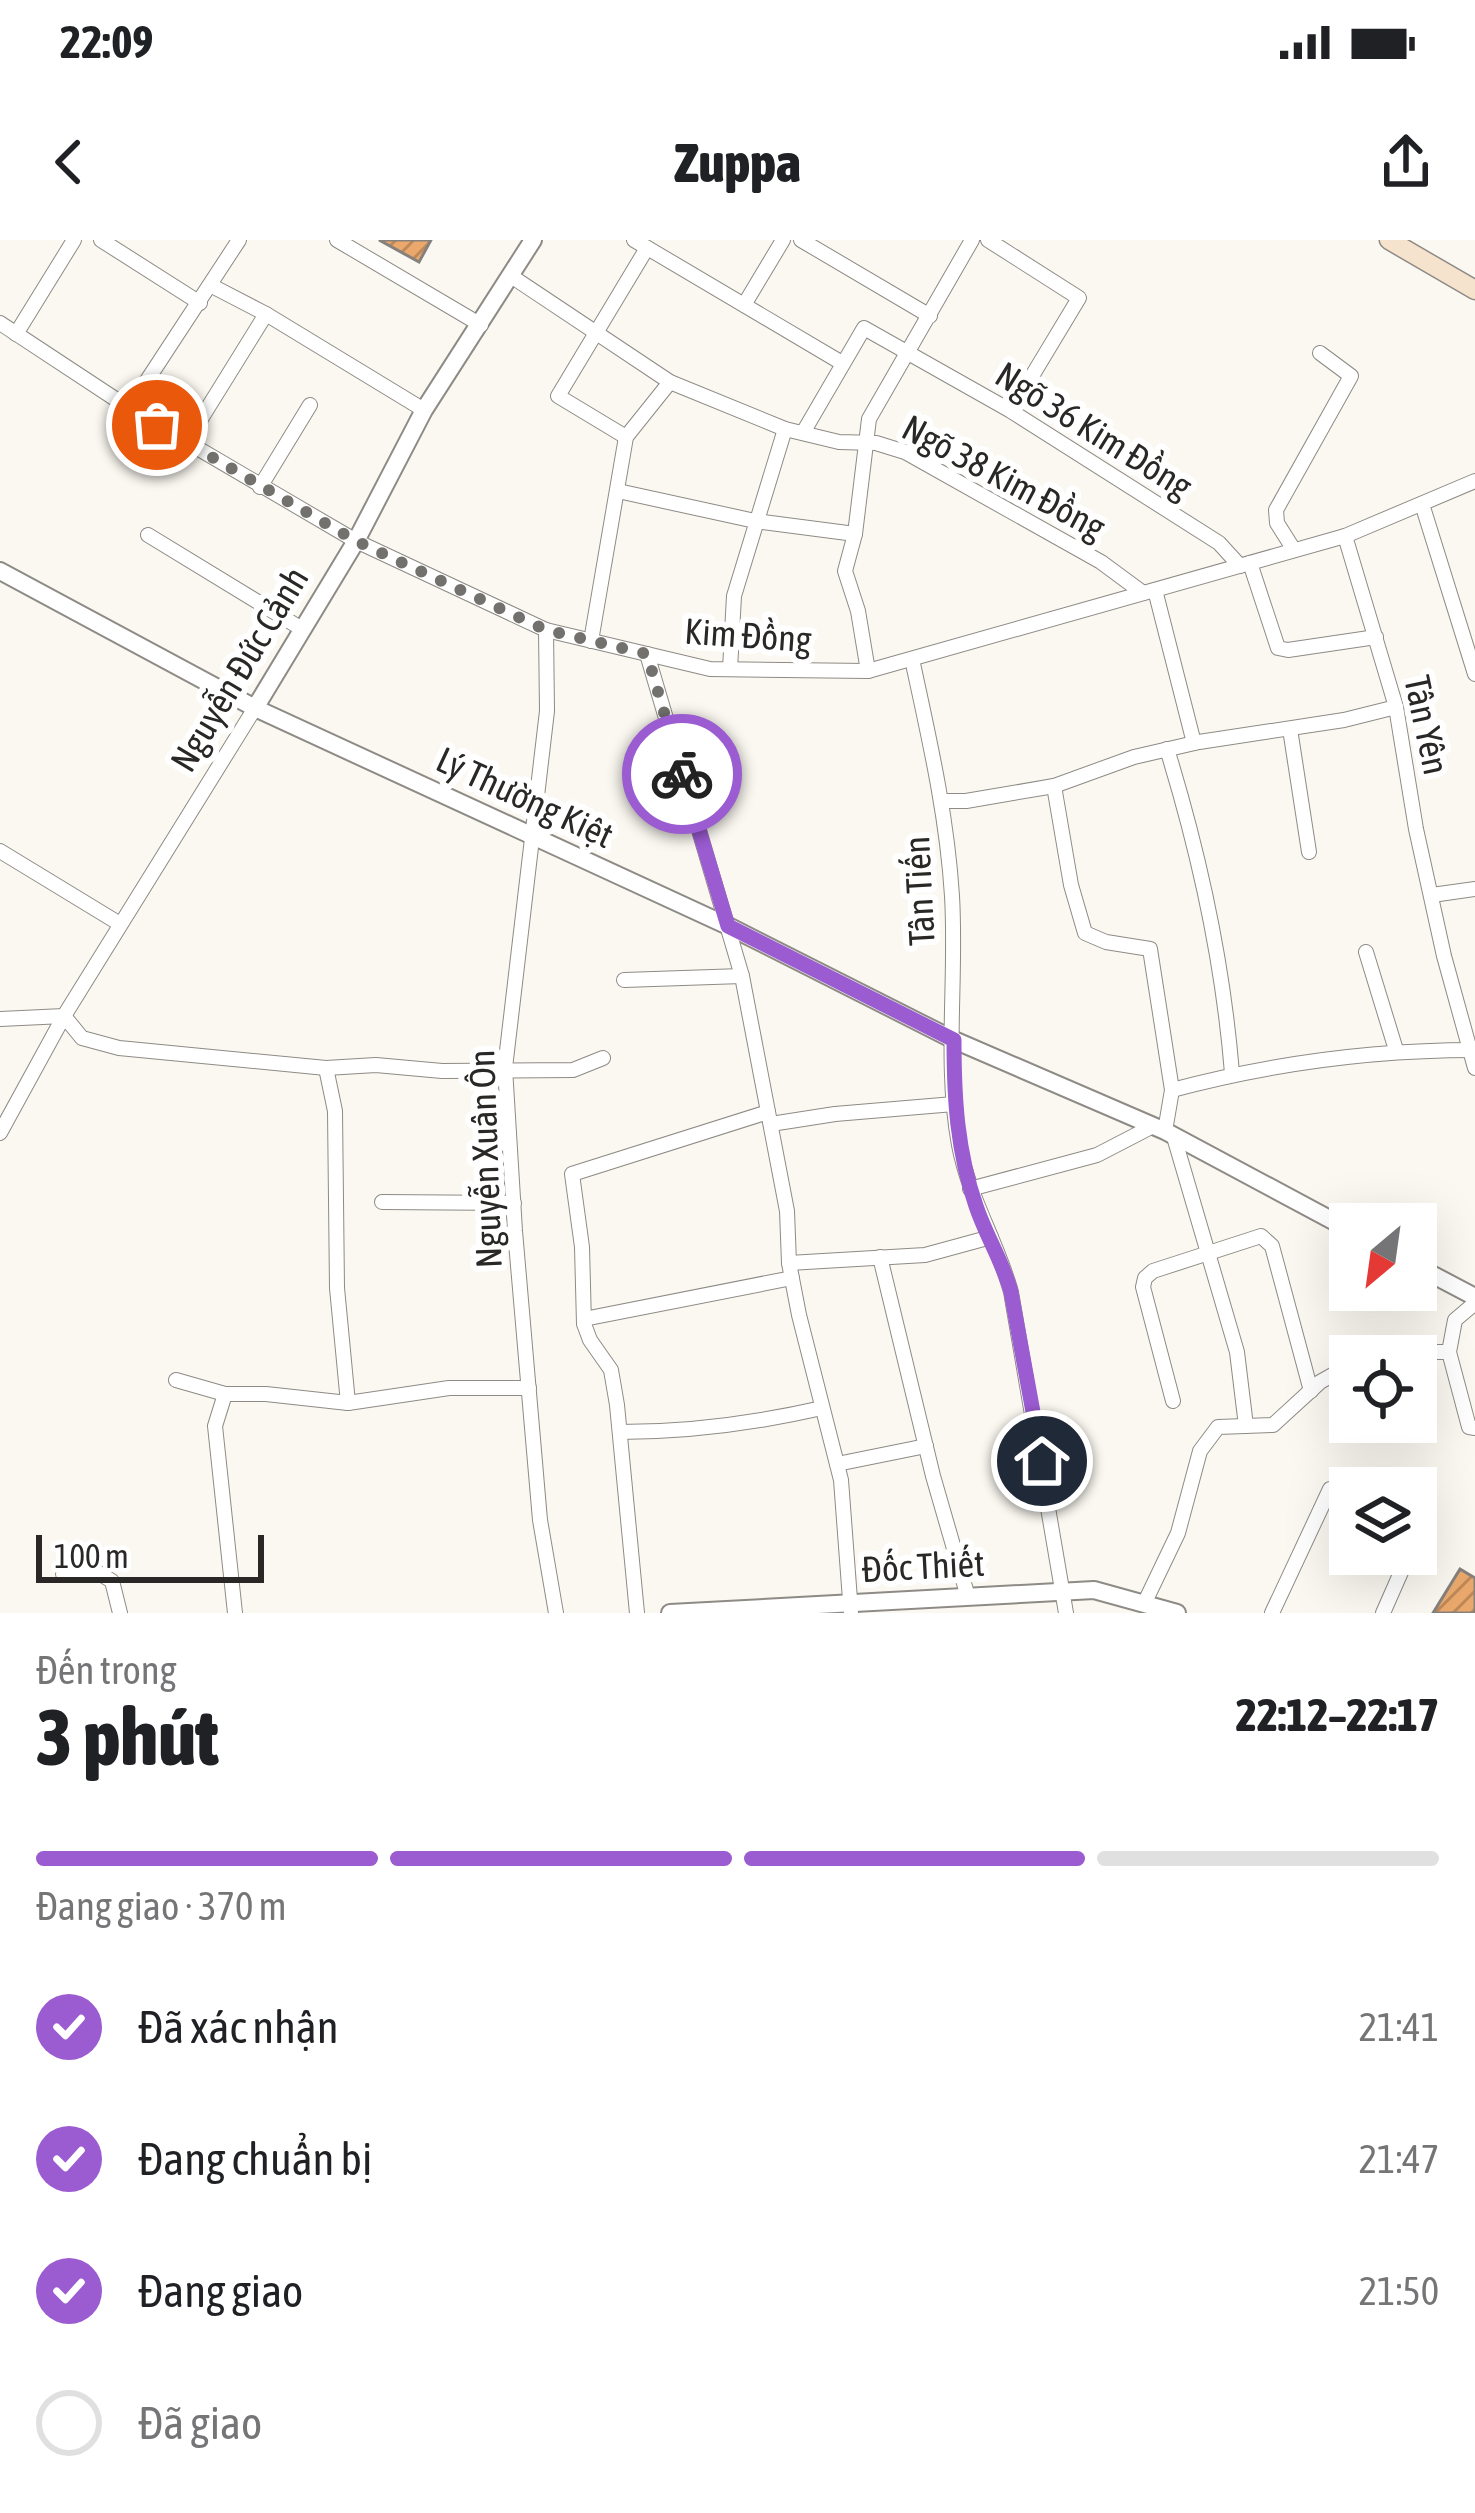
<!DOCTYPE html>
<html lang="vi">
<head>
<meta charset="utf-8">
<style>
  body { margin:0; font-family:"Asap Condensed",sans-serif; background:#f6f6f6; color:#202124; height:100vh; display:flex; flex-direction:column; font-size:45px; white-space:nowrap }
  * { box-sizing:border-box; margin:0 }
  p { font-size:39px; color:#757577 }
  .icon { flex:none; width:66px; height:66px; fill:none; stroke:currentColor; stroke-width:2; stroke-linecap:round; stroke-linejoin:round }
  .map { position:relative; height:1373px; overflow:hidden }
  .sheet { display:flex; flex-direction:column; background:#fff; flex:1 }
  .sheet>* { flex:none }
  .needle { width:78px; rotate:209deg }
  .tools { position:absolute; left:1329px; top:963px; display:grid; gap:24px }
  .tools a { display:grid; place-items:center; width:108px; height:108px; border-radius:0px; background:#fff; box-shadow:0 12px 48px #0002; font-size:60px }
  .scale { position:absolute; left:36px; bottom:30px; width:228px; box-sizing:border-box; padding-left:12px; border:6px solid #292826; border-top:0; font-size:33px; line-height:42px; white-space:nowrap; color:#292826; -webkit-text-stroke:9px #fff; paint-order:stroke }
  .pin { position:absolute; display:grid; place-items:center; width:102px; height:102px; color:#fff; margin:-51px; border:6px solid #fff; border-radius:50%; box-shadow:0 3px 12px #0007 }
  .courier { position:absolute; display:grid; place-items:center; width:120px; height:120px; margin:-60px; border:9px solid #9b5bd1; border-radius:50%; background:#fff; color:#222; box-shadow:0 3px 15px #0007 }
  .overview em { font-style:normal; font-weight:800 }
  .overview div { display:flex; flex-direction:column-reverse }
  .overview { display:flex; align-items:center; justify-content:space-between; height:204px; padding:0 36px }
  h1 { font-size:78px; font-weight:800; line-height:90px }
  .bar { display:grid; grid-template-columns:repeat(4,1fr); gap:18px 12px; align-content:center; height:144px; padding:0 36px }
  .bar i { height:15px; border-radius:9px; background:#e0e0e0 }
  .bar .on { background:#9b5bd1 }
  .bar p { grid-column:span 4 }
  ol { padding:0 36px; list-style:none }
  li { display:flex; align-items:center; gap:36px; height:132px }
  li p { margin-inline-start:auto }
  li .icon { padding:12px; border-radius:50%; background:#9b5bd1; color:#fff; stroke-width:4 }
  li:last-child { color:#757577 }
  li i { width:66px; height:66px; border:6px solid #e0e0e0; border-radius:50% }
  .status { display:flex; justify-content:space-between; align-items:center; height:84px; padding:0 60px; background:#fff; direction:ltr }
  .status svg { height:33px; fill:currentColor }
  header { display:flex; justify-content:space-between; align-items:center; height:156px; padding:0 36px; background:#fff; font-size:54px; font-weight:800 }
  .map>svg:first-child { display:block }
  .building { fill:url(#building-hatch); stroke:#86817c; stroke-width:3 }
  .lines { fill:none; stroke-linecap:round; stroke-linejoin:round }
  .minor-casing { stroke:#8e8b86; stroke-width:16 }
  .tertiary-casing { stroke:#8e8b86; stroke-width:20 }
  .secondary-casing { stroke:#8e8b86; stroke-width:21 }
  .minor { stroke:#fff; stroke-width:14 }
  .tertiary { stroke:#fff; stroke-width:16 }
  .secondary { stroke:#f6e3cd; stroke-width:18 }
  .done { stroke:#72716d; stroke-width:12; stroke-dasharray:0 21.6 }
  .route { stroke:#9b5bd1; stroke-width:15 }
  .labels { text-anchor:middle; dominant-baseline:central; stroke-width:12; stroke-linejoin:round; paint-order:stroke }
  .street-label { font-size:36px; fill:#292826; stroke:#fff }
</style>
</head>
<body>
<div class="status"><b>22:09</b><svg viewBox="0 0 49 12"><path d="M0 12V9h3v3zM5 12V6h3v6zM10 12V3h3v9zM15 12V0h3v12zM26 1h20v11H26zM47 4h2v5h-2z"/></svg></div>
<header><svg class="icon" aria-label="back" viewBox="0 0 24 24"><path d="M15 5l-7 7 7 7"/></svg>Zuppa<svg class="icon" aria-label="share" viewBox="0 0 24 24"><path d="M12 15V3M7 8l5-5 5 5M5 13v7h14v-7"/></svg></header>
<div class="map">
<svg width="1475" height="1373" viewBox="0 0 1475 1373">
  <defs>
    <pattern id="building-hatch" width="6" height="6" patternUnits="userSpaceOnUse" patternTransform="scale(3)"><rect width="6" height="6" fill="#eaa86c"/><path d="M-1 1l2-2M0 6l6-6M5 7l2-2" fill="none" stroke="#be8959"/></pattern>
  </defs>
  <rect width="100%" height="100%" fill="#fbf8f1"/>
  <g class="building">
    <path d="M379 0H431L419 22Z"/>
    <path d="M1460 1329 1475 1338V1373H1433Z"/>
  </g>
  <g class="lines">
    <defs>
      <g id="minor">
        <path d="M101 0 200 63"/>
        <path d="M337 0 481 85"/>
        <path d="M634 0 842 123"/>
        <path d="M801 0 930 76"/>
        <path d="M988 0 1079 58 1011 171"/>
        <path d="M511 36 670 142 785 189 839 202 876 203 905 212 1101 322 1143 353"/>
        <path d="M212 46 266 74 424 170"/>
        <path d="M744 65 783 0"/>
        <path d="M0 83 129 168 356 301 546 390 710 429 868 431 1345 296 1475 241"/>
        <path d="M16 94 74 0"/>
        <path d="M129 168 239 0"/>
        <path d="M804 191 864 88 1011 171 1219 303 1240 326"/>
        <path d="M626 197 558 156 647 8"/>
        <path d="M186 203 266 74"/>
        <path d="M260 247 310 165"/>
        <path d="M618 251 755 281 855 294"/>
        <path d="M1422 264 1475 434"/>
        <path d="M148 295 302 389"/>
        <path d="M1345 296 1396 467 1416 589 1444 716 1475 828"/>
        <path d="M1294 310 1277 283 1276 270 1351 136 1320 113"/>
        <path d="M1250 323 1278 408 1288 410 1376 397"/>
        <path d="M1155 350 1194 503"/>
        <path d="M546 390 547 471 505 828 515 991 540 1280 556 1373"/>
        <path d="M591 401 626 197 670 142"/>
        <path d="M647 414 742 736 787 971 789 1023 799 1075 841 1240 851 1373"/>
        <path d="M912 419C929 498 947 575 952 656 957 738 944 824 959 905 969 958 997 1001 1011 1052L1066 1373"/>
        <path d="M730 429 734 356 785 189"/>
        <path d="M868 431 858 371 845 331 855 294 869 179 972 0"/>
        <path d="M1290 489 1309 612"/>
        <path d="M1167 509C1200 616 1223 722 1232 833"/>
        <path d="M1054 546 1071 645 1085 693 1106 702 1150 709 1172 850 1165 891"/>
        <path d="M943 561H966L1054 546 1134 517 1199 502 1344 480 1396 467"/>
        <path d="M0 611 120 684"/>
        <path d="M1432 655 1475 649"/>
        <path d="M1366 712 1396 810"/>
        <path d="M624 740 742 736"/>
        <path d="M0 779 64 776 82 798 119 808 326 828 376 825 442 831 573 830 603 818"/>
        <path d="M326 828 335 871 337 1048 348 1163"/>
        <path d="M1172 850C1273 823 1370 810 1475 810"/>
        <path d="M771 884 835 874 954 864"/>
        <path d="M0 893 64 776 255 468"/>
        <path d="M1174 897 1237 1112 1246 1186"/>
        <path d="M970 949 1097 915 1153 886"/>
        <path d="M382 962 514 963"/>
        <path d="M880 1017 933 1236 968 1357"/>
        <path d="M789 1023 925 1015 991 997"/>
        <path d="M1475 1063 1455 1080 1449 1112 1469 1187 1475 1188"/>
        <path d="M584 1079 792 1038"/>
        <path d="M1382 1116 1399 1112H1449"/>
        <path d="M176 1140 225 1154H266L348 1163 449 1148H529"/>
        <path d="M225 1154 215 1186 235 1373"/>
        <path d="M1173 1161 1143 1047 1145 1038 1153 1031 1261 996 1272 1006 1311 1151"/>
        <path d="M620 1192C688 1192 756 1183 822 1168"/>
        <path d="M837 1224 926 1206"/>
        <path d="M1416 1281 1423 1284 1416 1299"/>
        <path d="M63 1334 97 1332 112 1341 120 1373"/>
        <path d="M1144 1364 1178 1293 1200 1211 1218 1187 1273 1185 1320 1142 1350 1125"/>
        <path d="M637 1373 617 1165 611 1130 590 1100 584 1084 582 1007 572 934 768 872"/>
        <path d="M1272 1373 1330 1249 1350 1257"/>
        <path d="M1383 1373 1409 1314"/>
      </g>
      <g id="tertiary">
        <path d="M0 331 255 468 728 686 954 800 1165 891 1350 990"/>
        <path d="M255 468 356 301 424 170 533 0"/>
        <path d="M1416 1026 1475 1057"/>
        <path d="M670 1373 1094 1350 1177 1373"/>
      </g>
      <path id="secondary" d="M1389 0 1475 50"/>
    </defs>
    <use href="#minor" class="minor-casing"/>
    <use href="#tertiary" class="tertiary-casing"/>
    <use href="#secondary" class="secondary-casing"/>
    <use href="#minor" class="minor"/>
    <use href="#tertiary" class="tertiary"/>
    <use href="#secondary" class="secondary"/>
  </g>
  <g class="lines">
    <path class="done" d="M157 185 356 301 546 390 647 414 682 534"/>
    <path class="route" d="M682 534 728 686 954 800C954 858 957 911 976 966 986 996 1003 1022 1011 1052L1042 1221"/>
  </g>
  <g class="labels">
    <g class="street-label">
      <text transform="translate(1094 190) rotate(32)">Ngõ 36 Kim Đồng</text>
      <text transform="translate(1004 237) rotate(28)">Ngõ 38 Kim Đồng</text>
      <text transform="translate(748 395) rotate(4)">Kim Đồng</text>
      <text transform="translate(239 429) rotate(-59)">Nguyễn Đức Cảnh</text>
      <text transform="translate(1427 485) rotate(78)">Tân Yên</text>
      <text transform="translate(525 557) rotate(25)">Lý Thường Kiệt</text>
      <text transform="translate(919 651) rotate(-93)">Tân Tiến</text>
      <text transform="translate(485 919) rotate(-92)">Nguyễn Xuân Ôn</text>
      <text transform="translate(923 1326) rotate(-3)">Đốc Thiết</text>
    </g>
  </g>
</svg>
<div class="tools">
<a><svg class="needle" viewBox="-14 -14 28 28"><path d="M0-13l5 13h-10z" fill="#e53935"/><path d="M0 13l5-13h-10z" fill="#757577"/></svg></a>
<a><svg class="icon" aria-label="locate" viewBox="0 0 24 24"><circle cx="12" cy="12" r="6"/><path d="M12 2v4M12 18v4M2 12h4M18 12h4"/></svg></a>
<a><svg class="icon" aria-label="layers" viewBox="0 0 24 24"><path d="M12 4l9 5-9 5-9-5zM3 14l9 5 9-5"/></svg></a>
</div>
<div class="scale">100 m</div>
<div class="pin" style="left:157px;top:185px;background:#ea580c"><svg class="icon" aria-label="bag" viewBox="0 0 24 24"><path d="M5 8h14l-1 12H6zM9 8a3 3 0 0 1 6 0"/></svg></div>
<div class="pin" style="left:1042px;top:1221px;background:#1f2937"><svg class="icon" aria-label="home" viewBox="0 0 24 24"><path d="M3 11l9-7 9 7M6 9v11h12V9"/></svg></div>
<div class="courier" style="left:682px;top:534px"><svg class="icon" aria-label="bike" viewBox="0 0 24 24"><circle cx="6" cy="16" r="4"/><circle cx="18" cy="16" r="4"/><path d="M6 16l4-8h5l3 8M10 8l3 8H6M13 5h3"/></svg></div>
</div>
<section class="sheet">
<div class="overview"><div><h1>3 phút</h1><p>Đến trong</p></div><em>22:12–22:17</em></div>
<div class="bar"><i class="on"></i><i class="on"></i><i class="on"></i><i></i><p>Đang giao · 370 m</p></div>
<ol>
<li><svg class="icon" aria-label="check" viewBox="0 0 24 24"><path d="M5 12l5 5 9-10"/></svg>Đã xác nhận<p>21:41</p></li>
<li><svg class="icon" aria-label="check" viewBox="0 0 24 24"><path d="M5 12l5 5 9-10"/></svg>Đang chuẩn bị<p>21:47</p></li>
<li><svg class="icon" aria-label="check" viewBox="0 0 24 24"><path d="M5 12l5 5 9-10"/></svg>Đang giao<p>21:50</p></li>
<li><i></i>Đã giao</li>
</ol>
</section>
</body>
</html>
